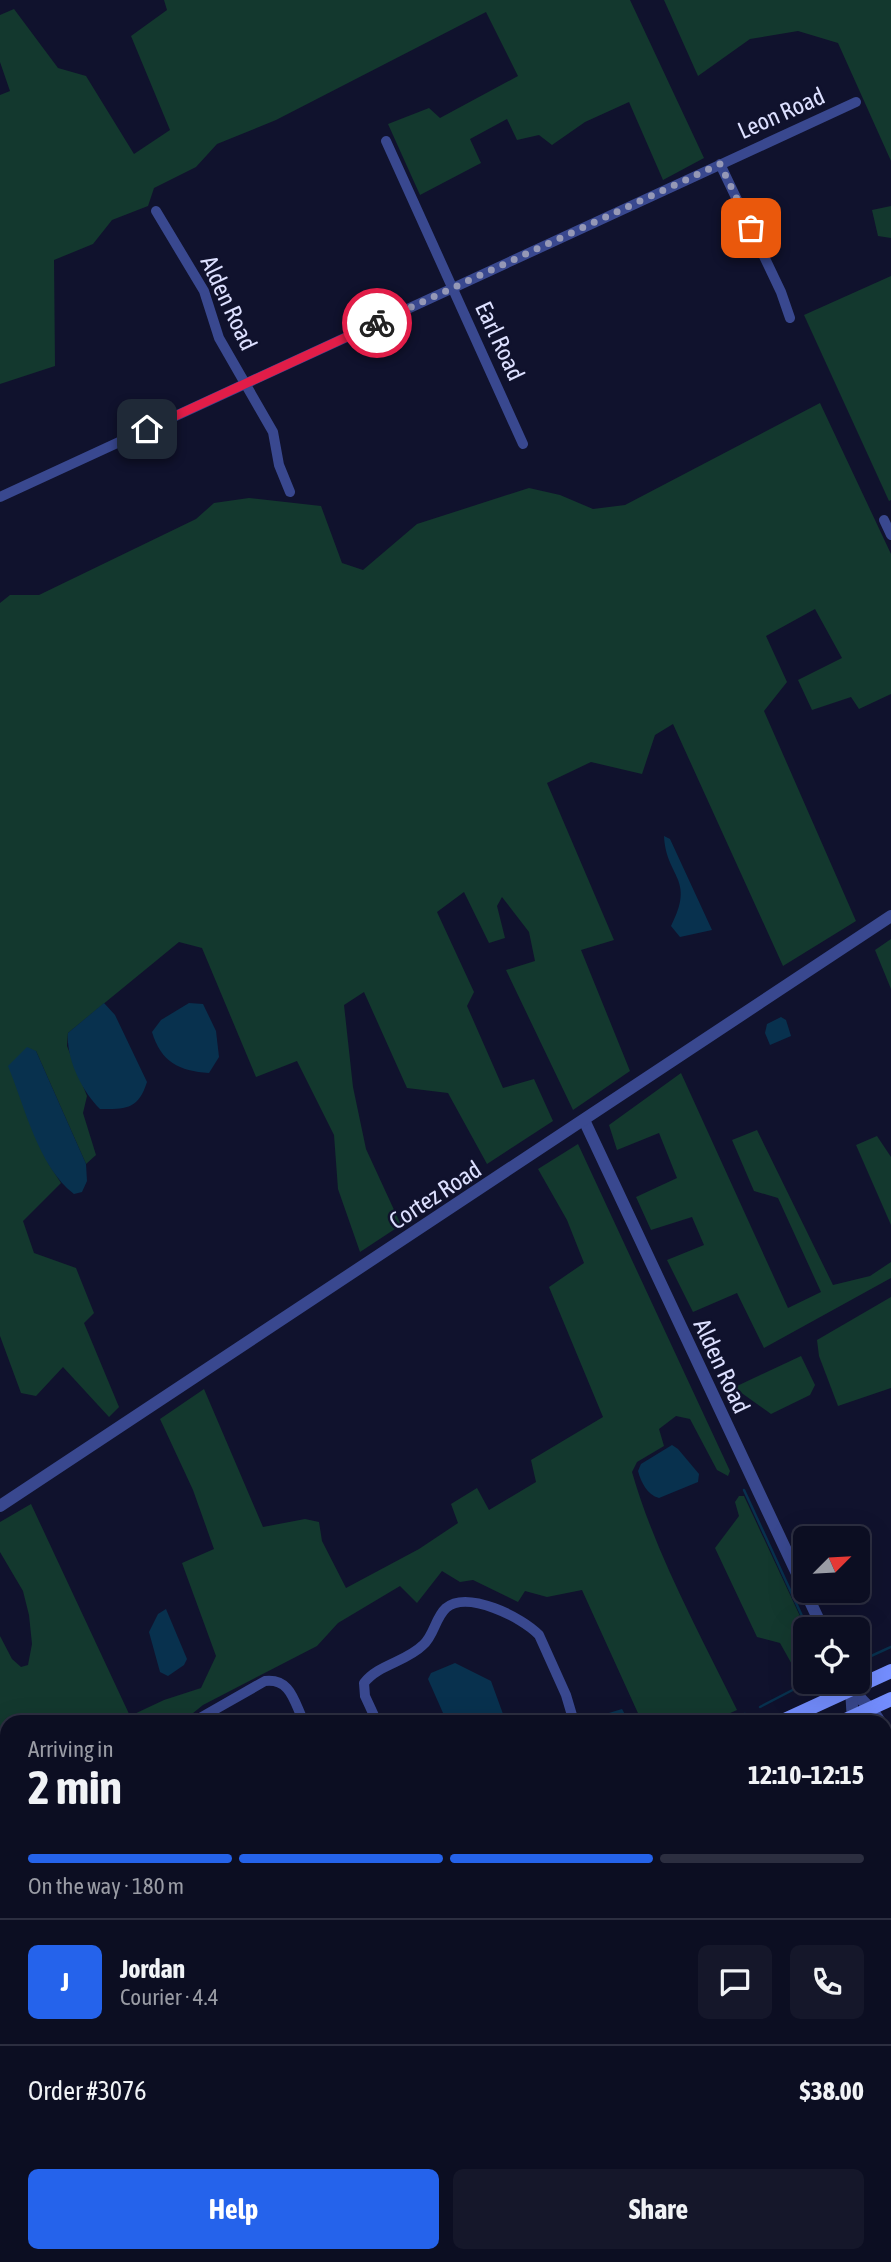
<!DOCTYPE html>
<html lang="en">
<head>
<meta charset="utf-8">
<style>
  body { margin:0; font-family:"Asap Condensed",sans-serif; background:#15172a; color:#f1f3f6; height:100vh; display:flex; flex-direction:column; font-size:26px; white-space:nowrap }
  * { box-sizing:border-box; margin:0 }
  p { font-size:23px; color:#9a9ca5 }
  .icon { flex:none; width:38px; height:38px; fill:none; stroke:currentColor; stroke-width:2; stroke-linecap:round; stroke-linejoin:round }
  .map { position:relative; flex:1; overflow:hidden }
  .details { position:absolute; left:0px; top:1715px; width:892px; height:548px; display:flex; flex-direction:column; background:#0c0e22; border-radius:21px 21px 0 0; box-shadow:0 7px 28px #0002,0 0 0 2px #2c2e40 }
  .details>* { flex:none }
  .needle { width:46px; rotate:66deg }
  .fabs { position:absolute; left:793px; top:1526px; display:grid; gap:14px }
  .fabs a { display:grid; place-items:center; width:77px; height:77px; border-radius:10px; background:#0c0e22; box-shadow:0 7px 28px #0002,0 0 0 2px #2c2e40; font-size:35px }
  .pin { position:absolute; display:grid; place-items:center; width:60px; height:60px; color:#fff; margin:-30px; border-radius:14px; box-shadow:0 4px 10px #0006 }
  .courier { position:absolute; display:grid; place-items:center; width:70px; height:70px; margin:-35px; border:5px solid #e11d48; border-radius:50%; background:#fff; color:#222; box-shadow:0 2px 9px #0007 }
  .head em { font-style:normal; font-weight:700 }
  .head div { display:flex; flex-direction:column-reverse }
  .head { display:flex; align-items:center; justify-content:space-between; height:119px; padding:0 28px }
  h1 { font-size:46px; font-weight:700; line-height:52px }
  .bar { display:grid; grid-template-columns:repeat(4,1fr); gap:10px 7px; align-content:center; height:84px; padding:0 28px }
  .bar i { height:9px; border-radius:5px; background:#2c2e40 }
  .bar .active { background:#2563eb }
  .bar p { grid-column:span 4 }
  .line { display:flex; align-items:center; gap:18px; padding:0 28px; border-top:2px solid #2c2e40 }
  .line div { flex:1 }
  .round { display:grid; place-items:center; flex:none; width:74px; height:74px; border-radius:10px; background:#15172a }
  .button { display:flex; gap:14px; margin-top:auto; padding:14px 28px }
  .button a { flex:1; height:80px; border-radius:10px; background:#2563eb; color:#fff; font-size:28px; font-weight:700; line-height:80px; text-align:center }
  .button a+a { background:#15172a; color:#f1f3f6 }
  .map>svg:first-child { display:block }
  .green { fill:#13382e }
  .water { fill:#08314e }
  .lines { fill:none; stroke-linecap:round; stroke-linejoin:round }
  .stream { stroke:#08314e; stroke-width:2.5 }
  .minor { stroke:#39488f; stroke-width:10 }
  .tertiary { stroke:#39488f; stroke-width:12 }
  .secondary { stroke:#748eff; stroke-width:14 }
  .motorway { stroke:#ff58cc; stroke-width:18 }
  .done { stroke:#9598b6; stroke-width:7; stroke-dasharray:0 12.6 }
  .route { stroke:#e11d48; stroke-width:9 }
  .labels { text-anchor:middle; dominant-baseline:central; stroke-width:5; stroke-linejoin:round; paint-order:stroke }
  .street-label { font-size:24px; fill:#dde0ff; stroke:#10122d }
</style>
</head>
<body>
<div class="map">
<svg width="891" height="2262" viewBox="0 0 891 2262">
  <rect width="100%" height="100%" fill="#10122d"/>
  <g class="green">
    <path d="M164 0H630L704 158 663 180 629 102 585 122 552 145 539 135 517 140 507 119 470 139 481 163 420 195 388 124 429 108 440 118 518 76 486 12 276 120 217 144 196 167 154 188 148 206 112 220 93 244 54 260 55 366 0 384V95L10 91 0 62V15L14 9 58 68 86 76 134 154 170 130 131 36 167 10Z"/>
    <path d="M664 0H891V161L838 43 798 31 750 39 698 76Z"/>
    <path d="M891 206V238L878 236 872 210Z"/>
    <path d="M891 276V500L889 501 804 315Z"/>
    <path d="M820 403 891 554V694L859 709 851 697 812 710 798 680 842 658 815 609 766 636 787 682 764 711 856 921 783 966 673 724 655 735 642 774 591 762 547 783 614 940 581 950 630 1071 573 1110 506 970 535 961 529 932 502 897 497 906 505 938 489 943 464 892 437 912 474 992 467 1006 503 1088 534 1079 553 1121 487 1164 448 1093 407 1088 364 992 344 1005 353 1087 366 1149 401 1225 360 1252 338 1189 334 1135 297 1061 256 1077 202 948 179 942 68 1033 67 1046 87 1096 83 1113 96 1155 86 1164 36 1051 48 1163 61 1183 23 1221 34 1253 76 1268 94 1313 84 1323 119 1407 109 1417 63 1367 36 1396 21 1393 0 1336V603L10 595H39L196 519 214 503 249 498 321 506 342 563 363 570 417 524 529 488 560 495 593 509 625 505Z"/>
    <path d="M891 939V989L875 950Z"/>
    <path d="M681 1073 788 1308 821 1292 778 1198 754 1191 732 1140 757 1130 833 1285 870 1276 891 1262V1278L764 1348 737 1293 693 1312 667 1260 704 1245 692 1217 651 1230 636 1197 677 1178 659 1133 617 1150 609 1125Z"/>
    <path d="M877 1136 891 1157V1225L856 1145Z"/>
    <path d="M578 1144 730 1471 728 1476 717 1470 690 1419 676 1416 659 1429 664 1446 637 1462 632 1472C656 1555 699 1632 737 1710L710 1722H642L582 1590 547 1597 525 1591 518 1602 473 1580 460 1582 442 1571 417 1603 400 1586 338 1623 317 1646 203 1705 182 1722H7V2034L0 2037V1636L12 1659 21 1667 28 1665 32 1644 29 1615 23 1591 0 1552V1522L31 1504 130 1716 164 1700 201 1688 216 1656 182 1563 214 1549 193 1490 160 1419 204 1389 263 1527 305 1519 319 1522 322 1541 346 1588 419 1549 458 1523 451 1504 477 1488 489 1510 536 1482 531 1460 603 1417 549 1287 584 1263 567 1220 538 1169Z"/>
    <path d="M891 1297V1388L838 1406 819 1356 817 1340Z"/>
    <path d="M801 1356 815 1385 810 1395 771 1414 736 1389 737 1386Z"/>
    <path d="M739 1496H744L806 1629 805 1667 794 1668 780 1643 757 1637 715 1548 739 1516 735 1502Z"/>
    <path d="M129 2256H179L182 2262H132Z"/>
    <path d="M809 2256H874L862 2262H800Z"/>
  </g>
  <g class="water">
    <path d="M664 836 670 839 712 930 680 937 671 926C696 878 666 878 664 836Z"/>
    <path d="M104 1003 115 1015 147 1082C138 1110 126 1109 100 1109 82 1091 66 1059 68 1033Z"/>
    <path d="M189 1003 203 1004 216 1031 219 1057 209 1073C179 1071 161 1062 152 1032L161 1020Z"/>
    <path d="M781 1017 786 1020 791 1036 770 1045 765 1033 767 1024Z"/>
    <path d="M27 1047 36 1051 86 1164 87 1181 82 1192 74 1194C38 1166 25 1107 8 1066Z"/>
    <path d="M672 1445 678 1449 699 1474 698 1482 659 1498C647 1495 641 1482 638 1471L641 1464Z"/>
    <path d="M166 1609 187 1659 184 1665 168 1676 160 1672 149 1632 158 1614Z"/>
    <path d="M455 1663 491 1681 503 1714 487 1722H447L428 1679 431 1673Z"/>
    <path d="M622 1709 629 1722H596L599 1716Z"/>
  </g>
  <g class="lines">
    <g class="stream">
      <path d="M744 1490 808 1629"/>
      <path d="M858 1662 891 1647"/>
      <path d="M760 1707 808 1682"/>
      <path d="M728 1722 745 1714"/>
      <path d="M0 2055 7 2052"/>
      <path d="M886 2078 887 2077"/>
      <path d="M140 2256 143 2262"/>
      <path d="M646 2262 654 2256"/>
    </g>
    <g class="minor">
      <path d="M386 141 523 444"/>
      <path d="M720 164 781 292 790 318"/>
      <path d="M156 211 204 291 219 338 273 432 279 465 290 492"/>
      <path d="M0 497 856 102"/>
      <path d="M884 520 891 535"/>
      <path d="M193 1722 265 1681C291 1678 294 1702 304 1722"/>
      <path d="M377 1722 365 1696 364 1683C379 1664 406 1662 423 1645 434 1636 435 1618 446 1608 467 1590 522 1617 539 1635L566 1695 574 1722"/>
    </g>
    <g class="tertiary">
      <path d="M584 1120 823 1629"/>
      <path d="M0 1506 891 916"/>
      <path d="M848 1682C855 1698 871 1704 880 1722"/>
      <path d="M851 1689 853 1722"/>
      <path d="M886 1734 891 1745"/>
      <path d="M886 1786 891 1798"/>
      <path d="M0 2242 9 2262"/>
    </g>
    <g class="secondary">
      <path d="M780 1722 891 1671"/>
      <path d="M841 1722 891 1699"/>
      <path d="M0 2083 7 2079"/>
      <path d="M0 2113 7 2109"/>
    </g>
    <g class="motorway">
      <path d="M886 2115 891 2110"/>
      <path d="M886 2157 891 2153"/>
      <path d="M704 2262 712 2256"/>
      <path d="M756 2262 764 2256"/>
    </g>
  </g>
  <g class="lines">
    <path class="done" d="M377 323 720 164 751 228"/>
    <path class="route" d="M147 429 377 323"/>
  </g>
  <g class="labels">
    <g class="street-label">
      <text transform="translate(781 113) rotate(-24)">Leon Road</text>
      <text transform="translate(229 303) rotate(65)">Alden Road</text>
      <text transform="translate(500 341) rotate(65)">Earl Road</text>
      <text transform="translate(435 1195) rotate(-33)">Cortez Road</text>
      <text transform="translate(722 1366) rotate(65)">Alden Road</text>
    </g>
  </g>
</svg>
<div class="fabs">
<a><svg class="needle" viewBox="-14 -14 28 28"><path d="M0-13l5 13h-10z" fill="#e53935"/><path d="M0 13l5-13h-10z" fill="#9a9ca5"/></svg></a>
<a><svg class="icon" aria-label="locate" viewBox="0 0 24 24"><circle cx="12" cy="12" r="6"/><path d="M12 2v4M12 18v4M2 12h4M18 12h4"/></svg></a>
</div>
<div class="pin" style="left:751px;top:228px;background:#ea580c"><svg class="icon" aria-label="bag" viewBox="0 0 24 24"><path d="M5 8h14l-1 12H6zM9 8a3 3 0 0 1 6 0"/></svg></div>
<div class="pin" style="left:147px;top:429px;background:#1f2937"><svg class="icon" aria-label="home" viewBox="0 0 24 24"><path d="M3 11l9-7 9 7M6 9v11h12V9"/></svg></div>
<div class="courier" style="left:377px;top:323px"><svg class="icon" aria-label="bike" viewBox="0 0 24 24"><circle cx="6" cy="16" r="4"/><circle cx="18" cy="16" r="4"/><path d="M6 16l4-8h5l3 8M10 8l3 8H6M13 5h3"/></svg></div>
<section class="details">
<div class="head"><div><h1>2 min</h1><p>Arriving in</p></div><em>12:10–12:15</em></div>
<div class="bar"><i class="active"></i><i class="active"></i><i class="active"></i><i></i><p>On the way · 180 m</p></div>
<div class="line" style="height:126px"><b class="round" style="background:#2563eb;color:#fff">J</b><div><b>Jordan</b><p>Courier · 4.4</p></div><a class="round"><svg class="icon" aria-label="chat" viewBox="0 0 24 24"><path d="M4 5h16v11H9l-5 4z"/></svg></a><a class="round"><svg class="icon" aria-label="phone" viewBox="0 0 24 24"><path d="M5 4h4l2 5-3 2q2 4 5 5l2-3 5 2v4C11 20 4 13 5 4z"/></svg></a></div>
<div class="line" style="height:91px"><div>Order #3076</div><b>$38.00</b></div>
<div class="button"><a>Help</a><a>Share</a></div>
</section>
</div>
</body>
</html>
